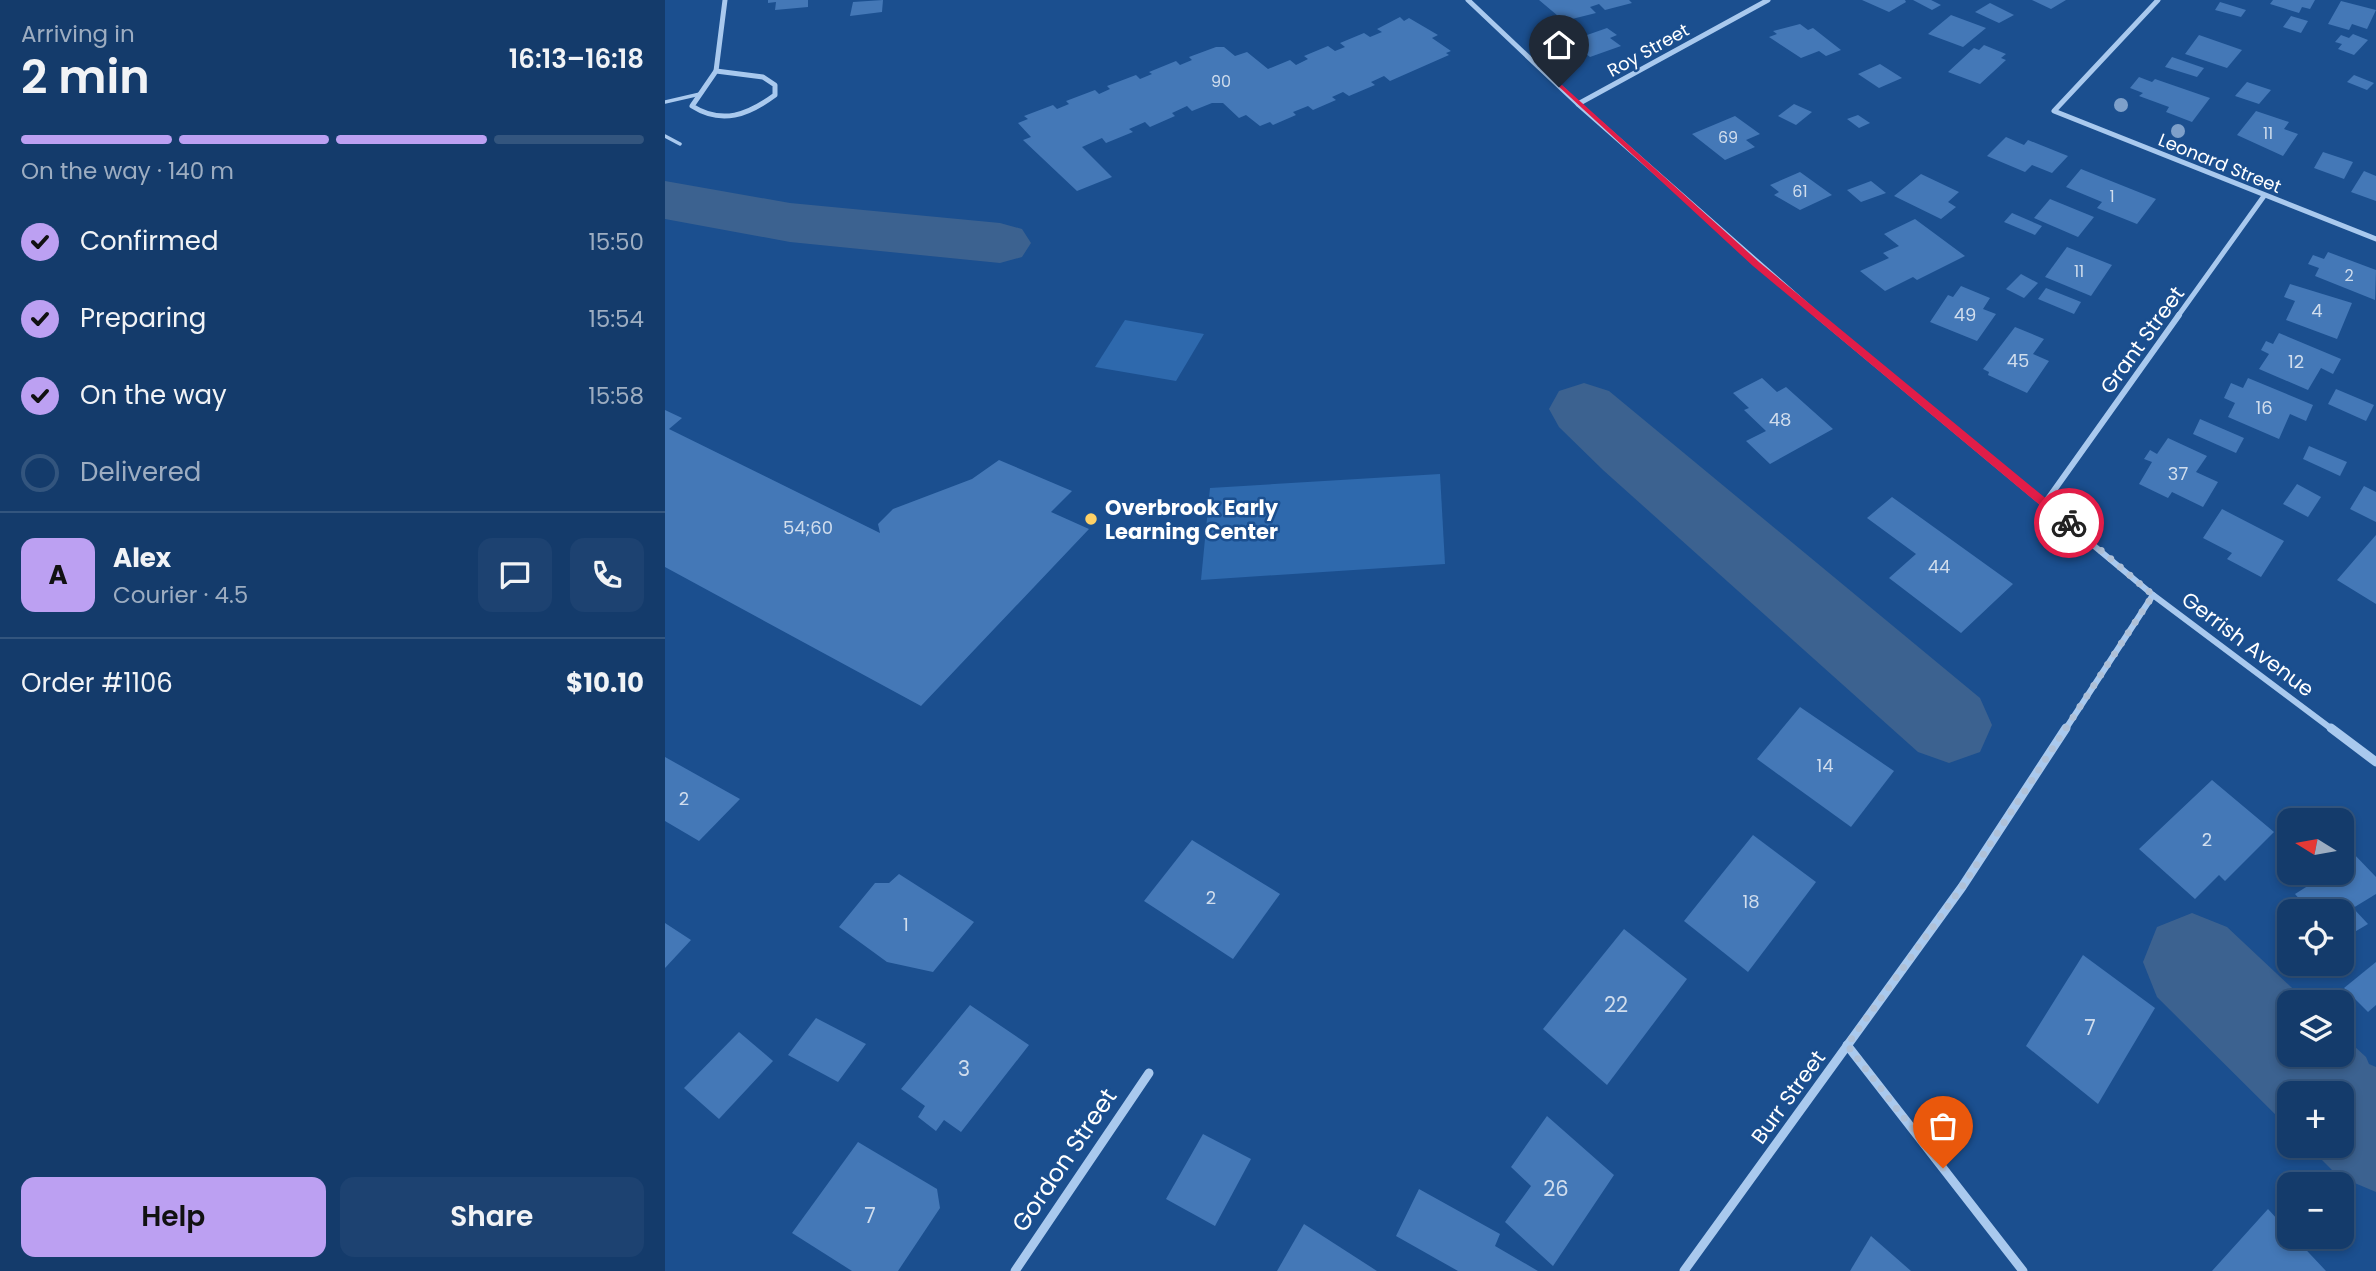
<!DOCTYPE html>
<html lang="en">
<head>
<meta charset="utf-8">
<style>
  body { margin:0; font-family:Poppins,sans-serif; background:#1d4271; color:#f1f3f6; height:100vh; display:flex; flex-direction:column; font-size:26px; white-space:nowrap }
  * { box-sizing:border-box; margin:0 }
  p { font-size:23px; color:#9dadc1 }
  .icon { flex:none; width:38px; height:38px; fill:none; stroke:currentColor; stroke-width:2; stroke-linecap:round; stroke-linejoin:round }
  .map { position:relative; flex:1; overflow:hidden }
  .drawer { display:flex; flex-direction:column; background:#143b6b; width:665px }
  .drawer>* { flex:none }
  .needle { width:46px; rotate:281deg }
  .fabs { position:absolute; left:1612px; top:808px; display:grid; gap:14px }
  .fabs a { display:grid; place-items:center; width:77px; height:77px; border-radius:14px; background:#143b6b; box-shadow:0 4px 10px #0003,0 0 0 2px #33557e; font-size:35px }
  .pin { position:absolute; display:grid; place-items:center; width:60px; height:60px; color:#fff; margin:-72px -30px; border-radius:50% 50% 50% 0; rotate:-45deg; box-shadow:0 0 7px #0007 }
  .pin .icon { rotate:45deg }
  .courier { position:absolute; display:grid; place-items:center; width:70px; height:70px; margin:-35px; border:5px solid #e11d48; border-radius:50%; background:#fff; color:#222; box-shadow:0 2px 9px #0007 }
  .summary em { font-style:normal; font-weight:600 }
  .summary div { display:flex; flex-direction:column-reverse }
  .summary { display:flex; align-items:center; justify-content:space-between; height:119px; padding:0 21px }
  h1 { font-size:46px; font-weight:600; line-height:52px }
  .bar { display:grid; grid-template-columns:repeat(4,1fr); gap:10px 7px; align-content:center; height:84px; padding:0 21px }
  .bar i { height:9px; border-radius:5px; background:#33557e }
  .bar .selected { background:#bca0f2 }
  .bar p { grid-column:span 4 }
  .line { display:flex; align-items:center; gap:18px; padding:0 21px; border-top:2px solid #33557e }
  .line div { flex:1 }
  .round { display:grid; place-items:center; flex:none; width:74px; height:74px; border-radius:14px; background:#1d4271 }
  ol { padding:0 21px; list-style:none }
  li { display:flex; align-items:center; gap:21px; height:77px }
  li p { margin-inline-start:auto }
  li .icon { padding:7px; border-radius:50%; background:#bca0f2; color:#111; stroke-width:4 }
  li:last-child { color:#9dadc1 }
  li i { width:38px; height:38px; border:4px solid #33557e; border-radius:50% }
  .button { display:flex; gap:14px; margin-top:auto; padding:14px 21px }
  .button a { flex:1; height:80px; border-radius:14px; background:#bca0f2; color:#111; font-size:28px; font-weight:600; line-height:80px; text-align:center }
  .button a+a { background:#1d4271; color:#f1f3f6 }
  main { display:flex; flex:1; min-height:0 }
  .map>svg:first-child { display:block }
  .green { fill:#2e69ad }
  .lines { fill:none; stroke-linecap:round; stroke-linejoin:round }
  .river { fill:#3c6290; fill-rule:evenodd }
  .building { fill:#4478b7 }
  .service { stroke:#a9c9ee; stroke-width:3.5 }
  .minor-far2 { stroke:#a9c9ee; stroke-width:5 }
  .minor-far1 { stroke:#a9c9ee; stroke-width:6 }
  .minor { stroke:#a9c9ee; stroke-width:9 }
  .tree { fill:#7ea0ca }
  .route { fill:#e11d48 }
  .done { stroke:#afc1d8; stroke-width:7; stroke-dasharray:0 12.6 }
  .poi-dot { fill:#ffd166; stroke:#1b4f8f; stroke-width:2.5 }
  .labels { text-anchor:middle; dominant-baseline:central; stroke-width:5; stroke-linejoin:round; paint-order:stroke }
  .far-number-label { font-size:16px; fill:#d0dded }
  .far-street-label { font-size:18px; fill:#fff; stroke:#1b4f8f }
  .number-label { font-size:18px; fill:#d0dded }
  .street-label { font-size:21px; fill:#fff; stroke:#1b4f8f }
  .poi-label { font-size:21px; font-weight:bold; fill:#fff; stroke:#1b4f8f; text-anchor:start }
  .near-number-label { font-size:21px; fill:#d0dded }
  .near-street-label { font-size:24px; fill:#fff; stroke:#1b4f8f }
</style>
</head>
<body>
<main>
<section class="drawer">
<div class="summary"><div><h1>2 min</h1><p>Arriving in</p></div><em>16:13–16:18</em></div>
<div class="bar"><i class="selected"></i><i class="selected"></i><i class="selected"></i><i></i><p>On the way · 140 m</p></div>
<ol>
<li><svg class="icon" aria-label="check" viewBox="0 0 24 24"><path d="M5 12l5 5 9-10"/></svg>Confirmed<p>15:50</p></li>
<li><svg class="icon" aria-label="check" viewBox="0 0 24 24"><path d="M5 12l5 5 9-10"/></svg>Preparing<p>15:54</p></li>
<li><svg class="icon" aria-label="check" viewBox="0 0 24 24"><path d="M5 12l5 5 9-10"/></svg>On the way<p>15:58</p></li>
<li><i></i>Delivered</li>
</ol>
<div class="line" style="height:126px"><b class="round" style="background:#bca0f2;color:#111">A</b><div><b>Alex</b><p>Courier · 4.5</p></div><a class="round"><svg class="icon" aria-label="chat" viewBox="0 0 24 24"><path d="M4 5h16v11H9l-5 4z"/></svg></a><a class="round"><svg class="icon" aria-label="phone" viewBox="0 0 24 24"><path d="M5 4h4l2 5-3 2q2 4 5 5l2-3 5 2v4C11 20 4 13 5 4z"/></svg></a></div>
<div class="line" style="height:91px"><div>Order #1106</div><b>$10.10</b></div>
<div class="button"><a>Help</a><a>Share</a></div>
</section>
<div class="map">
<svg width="1711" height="1271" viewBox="0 0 1711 1271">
  <rect width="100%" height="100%" fill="#1b4f8f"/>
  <g class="green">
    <path d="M460 320 539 334 511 381 430 367Z"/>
    <path d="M775 474 780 564 536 580 545 488Z"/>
  </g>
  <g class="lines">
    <g class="river">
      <path d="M0 181 125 203 335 223 357 229 366 243 357 257 335 263 125 242 0 219Z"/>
      <path d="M919 383 944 391 1315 698 1327 725 1315 752 1284 763 1253 752 938 470 894 427 884 409 894 391Z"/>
      <path d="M1527 913 1562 927 1643 1003H1624V1055H1676V1034L1701 1057 1704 1064 1711 1067V1192L1673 1176 1643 1146H1676V1094H1624V1128L1492 997 1478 962 1492 927Z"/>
    </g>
  </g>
  <g class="building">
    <path d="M103 0H143V7L110 10 111 2 103 3Z"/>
    <path d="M218 0 217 12 185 16 188 2Z"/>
    <path d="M874 0H964L967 3 940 10 934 4 925 7 931 13 899 21Z"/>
    <path d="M1197 0H1240L1241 2 1224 12Z"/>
    <path d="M1248 0H1266L1276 5 1267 10Z"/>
    <path d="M1367 0H1401L1386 9Z"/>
    <path d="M1608 0H1650L1645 9 1637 7 1634 13 1605 4Z"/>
    <path d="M1676 1 1711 10 1702 29 1687 24 1684 30 1663 24Z"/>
    <path d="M1555 2 1581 10 1576 17 1550 10Z"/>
    <path d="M1325 3 1349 15 1334 23 1310 12Z"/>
    <path d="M1286 15 1321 28 1298 47 1263 34Z"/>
    <path d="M1626 16 1643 21 1636 33 1618 27Z"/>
    <path d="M735 17 739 21 744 18 773 35 767 38 786 51 781 53 784 55 725 81 719 76 706 82 710 85 684 96 678 92 667 97 671 100 648 110 643 106 628 112 631 115 608 125 605 122 595 126 581 115 574 118 558 103H547L527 111 522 106 507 113 510 116 485 127 480 122 464 129 468 132 441 143 437 138 417 147 447 177 412 191 358 140 366 137 353 123 363 119 359 116 388 105 392 109 404 104 401 101 430 90 434 94 445 89 442 86 471 75 475 79 487 74 484 72 511 61 515 65 527 60 524 57 551 47H559L570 56 582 52 603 69 625 60 631 65 643 59 639 56 663 46 670 51 680 47 675 43 699 33 705 37 717 32 712 29Z"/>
    <path d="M1135 24 1143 30 1148 28 1176 50 1161 56 1154 51 1136 58 1104 37 1112 34 1108 31Z"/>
    <path d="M942 28 952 35 945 38 956 46 925 57 905 41Z"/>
    <path d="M1688 34 1703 40 1689 55 1673 49 1677 44 1670 42 1676 35 1684 38Z"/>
    <path d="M1534 35 1577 50 1562 68 1520 54Z"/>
    <path d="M1319 45 1341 54 1336 58 1341 60 1315 84 1283 72 1309 48 1314 50Z"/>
    <path d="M1507 57 1539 68 1532 77 1500 67Z"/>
    <path d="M1215 64 1237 78 1214 88 1193 74Z"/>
    <path d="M1689 75 1709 83 1702 90 1682 82Z"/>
    <path d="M1474 77 1487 82 1490 79 1545 98 1527 122 1501 112 1504 107 1474 96 1478 93 1465 88Z"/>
    <path d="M1582 82 1606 90 1594 104 1570 96Z"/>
    <path d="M1129 104 1147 112 1131 125 1113 116Z"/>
    <path d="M1591 111 1624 122 1619 129 1633 134 1618 156 1572 135Z"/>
    <path d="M1193 115 1205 123 1194 128 1182 119Z"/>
    <path d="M1070 116 1095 134 1081 140 1090 147 1060 160 1027 134Z"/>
    <path d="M1341 137 1359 145 1363 140 1403 156 1387 173 1367 165 1360 172 1322 156Z"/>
    <path d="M1658 152 1688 162 1679 179 1649 168Z"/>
    <path d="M1416 169 1491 199 1472 224 1432 208 1437 202 1401 187Z"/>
    <path d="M1699 171 1711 176V201L1686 192Z"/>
    <path d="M1135 172 1167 195 1135 210 1109 195 1114 192 1105 185Z"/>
    <path d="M1256 174 1294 192 1283 202 1291 207 1276 219 1229 196Z"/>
    <path d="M1206 181 1221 193 1196 202 1182 190Z"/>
    <path d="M1385 199 1429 217 1413 237 1369 218Z"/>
    <path d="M1347 213 1377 226 1370 235 1339 222Z"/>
    <path d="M1250 219 1300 256 1252 280 1248 277 1220 291 1195 271 1224 258 1218 253 1234 246 1219 234Z"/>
    <path d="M1402 247 1447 265 1426 296 1380 277Z"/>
    <path d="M1663 252 1711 270 1710 300 1650 276 1654 268 1643 264 1648 255 1659 259Z"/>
    <path d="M1356 274 1373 283 1359 298 1341 289Z"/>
    <path d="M1625 284 1687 303 1672 339 1621 320 1630 301 1619 297Z"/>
    <path d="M1296 286 1325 298 1318 309 1331 314 1312 341 1265 322 1283 295 1288 297Z"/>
    <path d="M1381 288 1416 302 1409 314 1373 299Z"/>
    <path d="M1350 327 1379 339 1368 354 1384 361 1362 393 1323 375 1324 372 1318 369Z"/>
    <path d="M1614 333 1676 359 1668 374 1656 368 1643 390 1594 369 1604 354 1596 350 1601 341 1608 344Z"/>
    <path d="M1097 378 1112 392 1121 387 1168 429 1105 464 1081 441 1101 431 1079 410 1084 408 1068 393Z"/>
    <path d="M1583 378 1648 405 1641 421 1625 414 1614 439 1563 417 1570 403 1559 398 1566 383 1578 388Z"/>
    <path d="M1671 389 1709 405 1701 421 1663 404Z"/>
    <path d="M0 410 17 418 4 429 215 533 213 524 228 509 307 479 334 460 407 491 386 512 424 529 256 706 0 567Z"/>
    <path d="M1535 419 1579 438 1571 453 1528 434Z"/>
    <path d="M1503 438 1542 456 1531 472 1553 482 1538 507 1507 492 1503 498 1474 484 1487 462 1479 459 1485 450 1492 454Z"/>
    <path d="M1644 446 1682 462 1675 476 1638 459Z"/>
    <path d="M1632 484 1656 497 1643 517 1618 504Z"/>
    <path d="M1699 486 1711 492V522L1685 509Z"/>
    <path d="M1227 497 1348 584 1296 633 1224 578 1251 554 1202 518Z"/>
    <path d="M1557 509 1619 541 1596 577 1562 559 1567 553 1538 538Z"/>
    <path d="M1711 535V604L1672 580Z"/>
    <path d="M1135 707 1229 771 1186 827 1092 759Z"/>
    <path d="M0 757 75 799 34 841 0 821Z"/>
    <path d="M1547 780 1609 832 1560 881 1554 875 1530 899 1474 849Z"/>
    <path d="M1088 835 1151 882 1083 972 1019 921Z"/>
    <path d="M527 840 615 894 568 959 479 901Z"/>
    <path d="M1687 852 1711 877V894L1688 908 1703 924 1676 940V912H1646L1630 894 1657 877 1655 873H1676V858Z"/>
    <path d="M234 874 309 922 268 972 222 962 174 927 210 883H224Z"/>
    <path d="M0 923 26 940 0 968Z"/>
    <path d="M959 929 1022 979 942 1085 878 1029Z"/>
    <path d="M1418 955 1490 1008 1433 1104 1361 1046Z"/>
    <path d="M1711 962V1005L1703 1012 1679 988Z"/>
    <path d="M305 1005 364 1045 296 1132 279 1120 271 1131 253 1117 260 1106 236 1089Z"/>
    <path d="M151 1018 201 1044 173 1082 123 1055Z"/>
    <path d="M74 1032 108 1061 54 1119 19 1088Z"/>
    <path d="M882 1116 949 1175 888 1266 840 1222 866 1186 846 1167Z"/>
    <path d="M538 1134 586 1159 550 1226 501 1199Z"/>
    <path d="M193 1142 272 1189 275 1208 233 1271H187L127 1233Z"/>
    <path d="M754 1189 835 1234 830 1246 873 1271H793L731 1236Z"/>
    <path d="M1603 1209 1624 1232V1237H1629L1661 1271H1547Z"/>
    <path d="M639 1224 712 1271H612Z"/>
    <path d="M1206 1236 1246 1271H1185Z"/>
  </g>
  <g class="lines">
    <g class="service">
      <path d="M0 102 35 94"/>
      <path d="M0 136 15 144"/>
    </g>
    <g class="minor-far2">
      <path d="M803 0 913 104 1154 316"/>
      <path d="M1493 0 1389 111 1711 239"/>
      <path d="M51 71 98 77 110 85V95C83 115 57 125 27 106Z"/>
      <path d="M51 71 60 0"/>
      <path d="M913 104 1103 0"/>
      <path d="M1513 316 1599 196"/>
    </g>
    <g class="minor-far1">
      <path d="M1152 315 1488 595 1668 730"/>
      <path d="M1380 503 1514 315"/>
      <path d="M1400 730 1488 595"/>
    </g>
    <g class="minor">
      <path d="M1666 728 1711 762"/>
      <path d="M1182 1045 1358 1271"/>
      <path d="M350 1271 484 1073"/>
      <path d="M1019 1271 1297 887 1401 728"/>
    </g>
  </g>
  <g class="tree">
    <circle cx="1456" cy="105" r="7"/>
    <circle cx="1513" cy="131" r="7"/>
  </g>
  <path class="route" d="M892 85H897L1094 262 1407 520V526H1400L1088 266Z"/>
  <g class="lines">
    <path class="done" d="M1278 1168 1182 1045 1297 887 1488 595 1404 523"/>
  </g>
  <circle class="poi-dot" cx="426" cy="519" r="7"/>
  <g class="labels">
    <g class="far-number-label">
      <text x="556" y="81">90</text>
      <text x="1603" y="133">11</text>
      <text x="1063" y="137">69</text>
      <text x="1135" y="191">61</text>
      <text x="1447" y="196">1</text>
      <text x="1414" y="271">11</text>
      <text x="1684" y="275">2</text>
    </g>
    <g class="far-street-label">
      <text transform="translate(983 50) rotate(-29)">Roy Street</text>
      <text transform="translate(1555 163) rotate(22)">Leonard Street</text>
    </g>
    <g class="number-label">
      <text x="1652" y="310">4</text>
      <text x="1300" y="314">49</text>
      <text x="1353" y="360">45</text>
      <text x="1631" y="361">12</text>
      <text x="1599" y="407">16</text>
      <text x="1115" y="419">48</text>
      <text x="1513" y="473">37</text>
      <text x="143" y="527">54;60</text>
      <text x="1274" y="566">44</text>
      <text x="1160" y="765">14</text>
      <text x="19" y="798">2</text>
      <text x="1542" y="839">2</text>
      <text x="546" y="897">2</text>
      <text x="1086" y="901">18</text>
      <text x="241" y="924">1</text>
    </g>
    <g class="street-label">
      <text transform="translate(1477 340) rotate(-54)">Grant Street</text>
      <text transform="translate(1583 644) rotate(37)">Gerrish Avenue</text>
      <text transform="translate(1123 1097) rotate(-54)">Burr Street</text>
    </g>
    <g class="poi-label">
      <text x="440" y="507">Overbrook Early<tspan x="440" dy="24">Learning Center</tspan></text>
    </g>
    <g class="near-number-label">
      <text x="951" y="1004">22</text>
      <text x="1425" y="1027">7</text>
      <text x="299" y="1068">3</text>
      <text x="891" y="1188">26</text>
      <text x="205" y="1215">7</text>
    </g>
    <g class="near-street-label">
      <text transform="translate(399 1160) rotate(-56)">Gordon Street</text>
    </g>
  </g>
</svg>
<div class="fabs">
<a><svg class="needle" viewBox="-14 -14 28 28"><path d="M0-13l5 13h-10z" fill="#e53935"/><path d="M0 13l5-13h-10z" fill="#9dadc1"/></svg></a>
<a><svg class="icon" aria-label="locate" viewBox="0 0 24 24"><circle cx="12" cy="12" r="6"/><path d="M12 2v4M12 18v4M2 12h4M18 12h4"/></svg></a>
<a><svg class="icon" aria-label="layers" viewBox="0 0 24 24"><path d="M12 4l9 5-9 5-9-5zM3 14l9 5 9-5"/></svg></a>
<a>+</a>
<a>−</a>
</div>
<div class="pin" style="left:1278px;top:1168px;background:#ea580c"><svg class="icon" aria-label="bag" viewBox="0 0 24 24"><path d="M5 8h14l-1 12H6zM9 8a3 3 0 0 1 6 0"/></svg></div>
<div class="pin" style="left:894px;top:87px;background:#1f2937"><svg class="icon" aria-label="home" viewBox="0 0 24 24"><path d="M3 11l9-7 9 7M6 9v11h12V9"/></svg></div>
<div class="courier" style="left:1404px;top:523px"><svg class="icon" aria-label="bike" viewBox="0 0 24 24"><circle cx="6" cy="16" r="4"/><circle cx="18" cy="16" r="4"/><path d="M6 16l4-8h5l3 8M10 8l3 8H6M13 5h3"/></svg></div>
</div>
</main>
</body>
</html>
